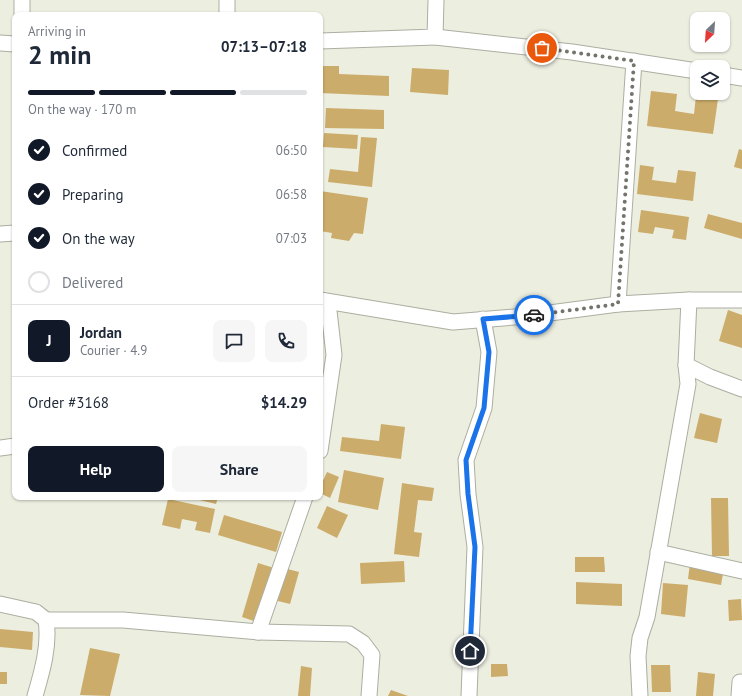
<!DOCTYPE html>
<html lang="en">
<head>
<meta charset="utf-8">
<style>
  body { margin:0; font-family:"PT Sans",sans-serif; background:#f6f6f7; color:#1f2937; height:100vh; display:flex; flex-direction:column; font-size:15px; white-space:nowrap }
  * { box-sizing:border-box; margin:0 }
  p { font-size:13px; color:#747a83 }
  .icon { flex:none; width:22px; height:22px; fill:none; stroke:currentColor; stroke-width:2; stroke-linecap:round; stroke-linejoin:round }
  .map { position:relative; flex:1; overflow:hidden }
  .details { position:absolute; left:12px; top:12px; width:311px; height:488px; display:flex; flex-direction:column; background:#fff; border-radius:8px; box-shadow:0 1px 3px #0004 }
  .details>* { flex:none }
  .needle { width:26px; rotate:205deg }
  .buttons { position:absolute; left:690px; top:12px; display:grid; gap:8px }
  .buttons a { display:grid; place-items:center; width:40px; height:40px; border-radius:8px; background:#fff; box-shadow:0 1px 3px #0004; font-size:20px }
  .pin { position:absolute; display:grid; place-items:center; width:34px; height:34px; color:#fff; margin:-17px; border:2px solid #fff; border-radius:50%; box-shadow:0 1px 4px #0007 }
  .courier { position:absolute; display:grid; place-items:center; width:40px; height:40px; margin:-20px; border:3px solid #1a73e8; border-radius:50%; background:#fff; color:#222; box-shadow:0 1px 5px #0007 }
  .summary em { font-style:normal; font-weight:800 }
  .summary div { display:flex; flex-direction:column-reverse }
  .summary { display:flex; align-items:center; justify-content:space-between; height:68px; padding:0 16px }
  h1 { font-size:26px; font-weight:800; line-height:30px }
  .bar { display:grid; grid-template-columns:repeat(4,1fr); gap:6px 4px; align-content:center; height:48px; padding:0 16px }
  .bar i { height:5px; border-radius:3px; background:#e0e1e3 }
  .bar .on { background:#111827 }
  .bar p { grid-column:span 4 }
  .line { display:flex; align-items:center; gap:10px; padding:0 16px; border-top:1px solid #e0e1e3 }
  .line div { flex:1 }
  .round { display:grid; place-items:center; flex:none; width:42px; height:42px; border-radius:8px; background:#f6f6f7 }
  ol { padding:0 16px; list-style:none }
  li { display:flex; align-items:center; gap:12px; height:44px }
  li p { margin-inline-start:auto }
  li .icon { padding:4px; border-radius:50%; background:#111827; color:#fff; stroke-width:4 }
  li:last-child { color:#747a83 }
  li i { width:22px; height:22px; border:2px solid #e0e1e3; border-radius:50% }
  .primary-button { display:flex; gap:8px; margin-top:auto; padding:8px 16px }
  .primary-button a { flex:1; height:46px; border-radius:8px; background:#111827; color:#fff; font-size:16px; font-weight:800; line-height:46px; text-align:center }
  .primary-button a+a { background:#f6f6f7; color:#1f2937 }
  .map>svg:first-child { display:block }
  .building { fill:#ccac6a }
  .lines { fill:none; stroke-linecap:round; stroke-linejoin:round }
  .minor-casing { stroke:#acaea1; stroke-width:17 }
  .minor { stroke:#fff; stroke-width:15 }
  .done { stroke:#74746c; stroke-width:4; stroke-dasharray:0 7.2 }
  .route { stroke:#1a73e8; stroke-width:5 }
</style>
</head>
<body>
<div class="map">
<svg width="742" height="696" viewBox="0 0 742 696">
  <rect width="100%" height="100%" fill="#eceee0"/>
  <g class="building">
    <path d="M321 66H339V74L389 76V96L320 93Z"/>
    <path d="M412 68 449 70 448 95 410 92Z"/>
    <path d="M651 91 677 94 675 111 694 114 696 96 718 99 713 134 647 126Z"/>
    <path d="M326 108 384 110V129L325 128Z"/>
    <path d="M324 133 358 135 357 149 323 147Z"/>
    <path d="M361 137 377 138 372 187 328 182 330 169 358 172Z"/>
    <path d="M739 149 742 150V169L734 167Z"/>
    <path d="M640 165 654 167 652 180 676 183 678 170 696 172 693 201 637 194Z"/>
    <path d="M320 191 368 198 363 234 354 233 349 241 331 238 332 233 320 231Z"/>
    <path d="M641 210 689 217 686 240 672 238 674 230 655 227 653 234 638 232Z"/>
    <path d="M708 214 742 223V239L704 228Z"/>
    <path d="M728 310 742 315V348L719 341Z"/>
    <path d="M700 413 722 419 717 443 694 438Z"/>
    <path d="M381 424 405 427 401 459 340 451 342 437 379 441Z"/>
    <path d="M344 470 384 478 378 510 338 502Z"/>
    <path d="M327 472 339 477 330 498 320 493V487Z"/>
    <path d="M402 483 434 488 432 501 418 500 414 532 422 533 419 557 394 554Z"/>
    <path d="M187 497H218L216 504Z"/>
    <path d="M711 498H728L729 556H712Z"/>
    <path d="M168 499 215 509 210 533 195 530 197 522 182 519 180 529 162 525Z"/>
    <path d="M327 506 348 515 337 538 317 528Z"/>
    <path d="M224 515 282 532 276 552 218 535Z"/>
    <path d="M575 557H604L605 572H575Z"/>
    <path d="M404 561 405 582 361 584 360 563Z"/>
    <path d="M258 563 274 568 257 622 242 617Z"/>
    <path d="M690 563 724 568 721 585 688 579Z"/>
    <path d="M284 568 299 572 290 604 274 600Z"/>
    <path d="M576 582 622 584V606L576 604Z"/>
    <path d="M663 583 688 585 685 617 661 614Z"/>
    <path d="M741 599 742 620 729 621 728 600Z"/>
    <path d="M0 629 33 632 32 650 0 647Z"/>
    <path d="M90 648 120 654 110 696 80 695Z"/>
    <path d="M491 664H507L508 676 491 677Z"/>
    <path d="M651 665H670L671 692H652Z"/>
    <path d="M301 666 312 668 310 696H298Z"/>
    <rect x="0" y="672" width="7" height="12"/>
    <path d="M698 672 715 674 713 696H696Z"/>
    <path d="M391 690 408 696H388Z"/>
  </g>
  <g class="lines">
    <defs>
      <g id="minor">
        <path d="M227 0V15"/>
        <path d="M22 15V0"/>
        <path d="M435 37 572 52 697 71"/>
        <path d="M320 41 435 37 436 0"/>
        <path d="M0 43 15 44"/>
        <path d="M723 75 742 78"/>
        <path d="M0 234 15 233"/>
        <path d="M320 300 453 322 527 316 618 304 689 300H742"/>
        <path d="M618 304 634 61"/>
        <path d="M686 365 710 377 742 389"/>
        <path d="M0 448 15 446"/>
        <path d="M320 451 334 355 328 302"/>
        <path d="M658 552 742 571"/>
        <path d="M0 604 36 612 46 620C50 645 42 672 35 696"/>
        <path d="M46 620H123L258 632 349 634 363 643 372 655 369 696"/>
        <path d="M258 632 305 497"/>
        <path d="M469 696 475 547 468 494 466 460 484 408 489 352 483 319"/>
        <path d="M640 696 638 656 640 638 647 617 688 384 686 365 689 300"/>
        <path d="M739 696 740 682"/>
      </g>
    </defs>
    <use href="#minor" class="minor-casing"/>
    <use href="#minor" class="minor"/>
  </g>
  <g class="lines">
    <path class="done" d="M534 315 618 304 634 61 542 48"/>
    <path class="route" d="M470 651 475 547 468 494 466 460 484 408 489 352 483 319 534 315"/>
  </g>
</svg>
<div class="buttons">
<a><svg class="needle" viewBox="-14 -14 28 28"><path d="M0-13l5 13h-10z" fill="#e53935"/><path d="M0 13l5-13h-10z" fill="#747a83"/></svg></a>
<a><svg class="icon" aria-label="layers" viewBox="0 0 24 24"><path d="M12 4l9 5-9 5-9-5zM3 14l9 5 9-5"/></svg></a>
</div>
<div class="pin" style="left:542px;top:48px;background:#ea580c"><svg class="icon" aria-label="bag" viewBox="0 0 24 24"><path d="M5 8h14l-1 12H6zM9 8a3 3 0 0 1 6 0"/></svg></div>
<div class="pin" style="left:470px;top:651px;background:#1f2937"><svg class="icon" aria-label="home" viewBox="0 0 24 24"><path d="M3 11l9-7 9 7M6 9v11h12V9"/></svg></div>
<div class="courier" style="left:534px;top:315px"><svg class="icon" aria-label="car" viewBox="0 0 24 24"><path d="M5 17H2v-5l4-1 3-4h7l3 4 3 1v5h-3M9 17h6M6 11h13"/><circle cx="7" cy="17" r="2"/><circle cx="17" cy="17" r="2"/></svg></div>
<section class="details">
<div class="summary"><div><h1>2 min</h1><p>Arriving in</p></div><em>07:13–07:18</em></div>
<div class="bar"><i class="on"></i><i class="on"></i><i class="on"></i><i></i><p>On the way · 170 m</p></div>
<ol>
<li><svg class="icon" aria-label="check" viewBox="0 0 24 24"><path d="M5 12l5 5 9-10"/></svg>Confirmed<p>06:50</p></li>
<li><svg class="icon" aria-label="check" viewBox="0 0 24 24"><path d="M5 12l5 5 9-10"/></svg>Preparing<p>06:58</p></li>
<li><svg class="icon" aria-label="check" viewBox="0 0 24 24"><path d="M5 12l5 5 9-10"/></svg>On the way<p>07:03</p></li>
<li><i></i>Delivered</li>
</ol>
<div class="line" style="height:72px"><b class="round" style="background:#111827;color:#fff">J</b><div><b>Jordan</b><p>Courier · 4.9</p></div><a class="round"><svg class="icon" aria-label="chat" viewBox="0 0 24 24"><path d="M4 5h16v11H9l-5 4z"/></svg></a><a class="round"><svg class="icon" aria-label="phone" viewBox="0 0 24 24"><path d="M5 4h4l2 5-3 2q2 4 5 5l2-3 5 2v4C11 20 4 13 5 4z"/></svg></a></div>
<div class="line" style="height:52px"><div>Order #3168</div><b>$14.29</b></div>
<div class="primary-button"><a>Help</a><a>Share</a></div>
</section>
</div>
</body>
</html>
